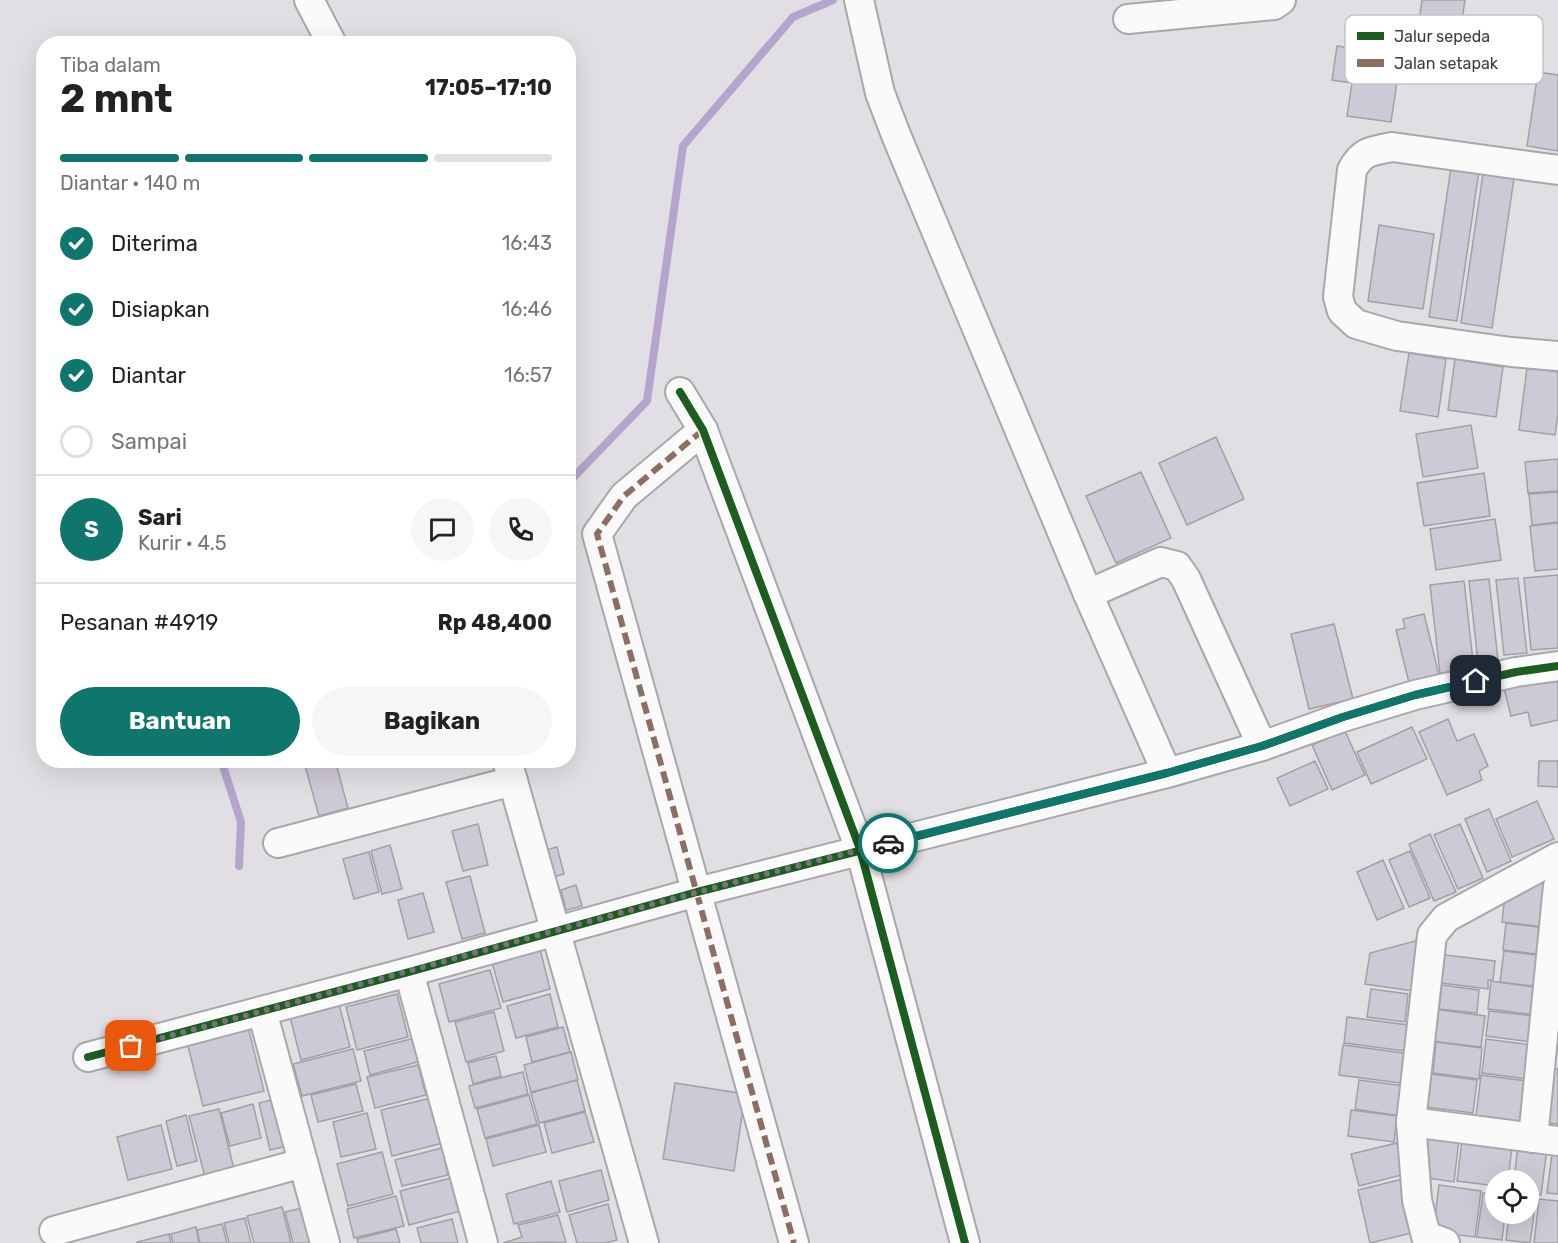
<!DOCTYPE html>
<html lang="id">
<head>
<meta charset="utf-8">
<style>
  body { margin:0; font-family:Rubik,sans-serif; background:#f6f6f6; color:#222; height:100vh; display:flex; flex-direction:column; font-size:22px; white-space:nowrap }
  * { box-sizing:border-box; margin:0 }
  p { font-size:20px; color:#767676 }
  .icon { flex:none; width:33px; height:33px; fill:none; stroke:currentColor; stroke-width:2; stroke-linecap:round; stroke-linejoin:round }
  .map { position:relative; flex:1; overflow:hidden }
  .drawer { position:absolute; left:36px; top:36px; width:540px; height:732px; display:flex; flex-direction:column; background:#fff; border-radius:24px; box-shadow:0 6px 24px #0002 }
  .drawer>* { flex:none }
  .fabs { position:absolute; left:1485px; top:1170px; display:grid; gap:12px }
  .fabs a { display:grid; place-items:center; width:54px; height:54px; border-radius:50%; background:#fff; box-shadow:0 6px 24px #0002; font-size:30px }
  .pin { position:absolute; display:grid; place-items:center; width:51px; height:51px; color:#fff; margin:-26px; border-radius:12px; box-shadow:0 3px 9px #0006 }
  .courier { position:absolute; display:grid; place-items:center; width:60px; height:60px; margin:-30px; border:4px solid #0f766e; border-radius:50%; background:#fff; color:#222; box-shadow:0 2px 8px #0007 }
  .headline em { font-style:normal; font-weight:700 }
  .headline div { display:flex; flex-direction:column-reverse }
  .headline { display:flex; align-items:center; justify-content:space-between; height:102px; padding:0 24px }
  h1 { font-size:39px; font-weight:700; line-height:45px }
  .bar { display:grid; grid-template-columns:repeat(4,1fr); gap:9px 6px; align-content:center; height:72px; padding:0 24px }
  .bar i { height:8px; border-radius:4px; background:#e0e0e0 }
  .bar .on { background:#0f766e }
  .bar p { grid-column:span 4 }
  .line { display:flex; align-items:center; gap:15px; padding:0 24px; border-top:2px solid #e0e0e0 }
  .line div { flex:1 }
  .round { display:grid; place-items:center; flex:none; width:63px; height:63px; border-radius:32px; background:#f6f6f6 }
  ol { padding:0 24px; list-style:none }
  li { display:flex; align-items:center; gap:18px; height:66px }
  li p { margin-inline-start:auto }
  li .icon { padding:6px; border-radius:50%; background:#0f766e; color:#fff; stroke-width:4 }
  li:last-child { color:#767676 }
  li i { width:33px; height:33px; border:3px solid #e0e0e0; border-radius:50% }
  .button { display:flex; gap:12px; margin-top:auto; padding:12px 24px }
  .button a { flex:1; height:69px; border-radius:36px; background:#0f766e; color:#fff; font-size:24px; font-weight:700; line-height:69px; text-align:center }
  .button a+a { background:#f6f6f6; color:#222 }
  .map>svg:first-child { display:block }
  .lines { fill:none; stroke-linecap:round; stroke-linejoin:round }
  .stream { stroke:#b5a5ce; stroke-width:8 }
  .building { fill:#cec9d6; stroke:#a1a0a3; stroke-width:1.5 }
  .street-casing { stroke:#a8a7a9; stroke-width:32 }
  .street { stroke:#fafafb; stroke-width:28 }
  .quiet { stroke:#8d6e63; stroke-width:6; stroke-dasharray:12 6; stroke-linecap:butt }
  .cycleway-casing { stroke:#fff; stroke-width:11 }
  .cycleway { stroke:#1b5e20; stroke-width:8 }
  .done { stroke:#767477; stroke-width:6; stroke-dasharray:0 10.8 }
  .route { stroke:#0f766e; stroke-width:8 }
  .key { fill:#fff; stroke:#c4c4c5; stroke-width:1.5 }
  .key-label { font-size:16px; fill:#3c3b3d }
</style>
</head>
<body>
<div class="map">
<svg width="1558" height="1243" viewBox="0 0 1558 1243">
  <rect width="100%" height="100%" fill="#e1dfe3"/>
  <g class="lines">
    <g class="stream">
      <path d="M568 483 647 401 683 146 793 17 833 0"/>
      <path d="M221 760 241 822 239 866"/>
    </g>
  </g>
  <g class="building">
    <path d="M1422 0H1465L1457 54 1415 48Z"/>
    <path d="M1337 46 1401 56 1391 122 1347 116 1352 83 1332 80Z"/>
    <path d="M1538 72 1558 75V151L1527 146Z"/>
    <path d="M1451 167 1479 171 1457 321 1429 317Z"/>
    <path d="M1483 174 1514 178 1492 328 1461 323Z"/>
    <path d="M1379 225 1434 234 1423 309 1368 301Z"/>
    <path d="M1409 353 1446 359 1438 417 1400 411Z"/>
    <path d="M1455 359 1503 367 1496 417 1448 410Z"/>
    <path d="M1527 368 1558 372V414L1555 435 1519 430Z"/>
    <path d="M1471 425 1478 468 1423 477 1416 434Z"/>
    <path d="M1216 437 1244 499 1187 525 1159 463Z"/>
    <path d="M1558 459V491L1528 493 1525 462Z"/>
    <path d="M1141 472 1171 538 1116 563 1086 496Z"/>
    <path d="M1484 473 1490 516 1424 526 1417 483Z"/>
    <path d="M1558 492V522L1532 525 1529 494Z"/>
    <path d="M1495 519 1501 560 1436 570 1430 529Z"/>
    <path d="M1558 523V569L1535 571 1530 526Z"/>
    <path d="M1558 575V648L1531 650 1524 578Z"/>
    <path d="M1518 578 1527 653 1504 655 1496 580Z"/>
    <path d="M1489 579 1498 660 1478 662 1469 581Z"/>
    <path d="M1464 581 1474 670 1440 673 1430 585Z"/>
    <path d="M1424 614 1439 675 1409 683 1396 630 1405 628 1403 619Z"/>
    <path d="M1334 624 1353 699 1309 709 1291 634Z"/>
    <path d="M1558 671V720L1531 726 1528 712 1511 716 1503 684Z"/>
    <path d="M1448 719 1457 741 1474 734 1488 766 1479 771 1482 780 1447 795 1419 732Z"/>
    <path d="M1412 727 1427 759 1371 784 1357 752Z"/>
    <path d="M1345 731 1365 775 1332 790 1312 745Z"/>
    <path d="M310 760H335L348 808 319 816 304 762Z"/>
    <path d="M1315 761 1328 789 1290 806 1277 778Z"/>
    <path d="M1539 761H1558V787L1538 786Z"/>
    <path d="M1537 801 1554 839 1512 857 1496 819Z"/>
    <path d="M1489 809 1511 861 1487 872 1465 819Z"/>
    <path d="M478 824 488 865 463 871 452 831Z"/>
    <path d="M1460 824 1483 878 1458 889 1434 835Z"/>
    <path d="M1430 834 1456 892 1434 901 1409 844Z"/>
    <path d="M390 845 402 889 382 894 371 851Z"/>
    <path d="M557 847 564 874 553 877 546 850Z"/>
    <path d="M1410 851 1430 898 1409 907 1389 860Z"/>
    <path d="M369 852 379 892 354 899 343 859Z"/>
    <path d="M1383 860 1404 908 1377 920 1357 872Z"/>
    <path d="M1541 875 1549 885 1544 927 1502 922 1505 894Z"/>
    <path d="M470 876 485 933 462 939 446 882Z"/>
    <path d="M576 885 582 906 566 910 561 890Z"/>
    <path d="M423 893 434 932 408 939 398 900Z"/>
    <path d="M1506 923 1546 928 1544 955 1503 950Z"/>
    <path d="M1419 940 1413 991 1365 984 1370 953Z"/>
    <path d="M540 949 550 989 503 1002 492 962Z"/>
    <path d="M1504 951 1545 956 1541 987 1500 982Z"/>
    <path d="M1437 954 1495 961 1493 980H1488V989L1434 982Z"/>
    <path d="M490 970 501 1008 449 1022 439 984Z"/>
    <path d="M1491 981 1540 988 1537 1015 1488 1009Z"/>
    <path d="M1442 985 1479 990 1477 1013 1439 1009Z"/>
    <path d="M1371 989 1408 994 1405 1022 1367 1017Z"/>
    <path d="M397 994 408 1037 357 1050 346 1007Z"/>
    <path d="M550 994 558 1027 516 1038 507 1006Z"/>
    <path d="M339 1004 350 1047 301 1060 290 1017Z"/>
    <path d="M1434 1009 1485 1016 1481 1047 1430 1041Z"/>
    <path d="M1489 1011 1535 1016 1532 1042 1486 1036Z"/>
    <path d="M494 1012 504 1051 466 1062 455 1022Z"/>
    <path d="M1347 1017 1416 1026 1413 1052 1344 1043Z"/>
    <path d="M248 1027 264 1091 203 1106 187 1042Z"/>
    <path d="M563 1027 570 1052 532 1062 526 1037Z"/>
    <path d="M415 1038 421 1061 370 1075 364 1051Z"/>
    <path d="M1486 1039 1531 1045 1528 1079 1482 1073Z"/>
    <path d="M1436 1042 1482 1048 1479 1079 1433 1073Z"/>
    <path d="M1343 1045 1411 1054 1408 1084 1339 1075Z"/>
    <path d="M353 1049 361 1081 302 1096 293 1064Z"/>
    <path d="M571 1052 578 1080 531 1092 524 1065Z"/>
    <path d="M496 1056 501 1076 473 1084 468 1063Z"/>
    <path d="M418 1065 426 1095 375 1108 367 1077Z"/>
    <path d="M1550 1068 1558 1069V1124L1543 1122Z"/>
    <path d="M523 1072 528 1094 475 1108 469 1086Z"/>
    <path d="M1423 1073 1477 1080 1473 1113 1419 1106Z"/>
    <path d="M1481 1075 1527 1081 1522 1123 1476 1117Z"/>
    <path d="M577 1080 585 1111 539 1123 531 1093Z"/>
    <path d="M1359 1080 1404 1086 1400 1116 1355 1109Z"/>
    <path d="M675 1083 745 1094 734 1171 663 1159Z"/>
    <path d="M356 1084 363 1111 318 1122 311 1095Z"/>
    <path d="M529 1095 537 1124 485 1138 477 1109Z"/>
    <path d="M279 1098 291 1145 270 1150 259 1103Z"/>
    <path d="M431 1098 443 1143 392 1156 381 1110Z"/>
    <path d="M253 1104 261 1138 230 1146 221 1113Z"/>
    <path d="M219 1109 235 1173 206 1181 189 1116Z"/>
    <path d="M1351 1110 1397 1116 1394 1142 1348 1136Z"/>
    <path d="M585 1112 594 1142 552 1153 544 1123Z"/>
    <path d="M367 1113 376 1149 341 1157 333 1122Z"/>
    <path d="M186 1115 197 1161 177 1166 166 1121Z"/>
    <path d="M161 1125 172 1169 128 1180 117 1137Z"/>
    <path d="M539 1125 546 1152 493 1166 486 1139Z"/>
    <path d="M1428 1135 1459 1139 1454 1182 1422 1177Z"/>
    <path d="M1462 1141 1512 1147 1508 1180H1496V1186L1457 1181Z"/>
    <path d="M1397 1143 1405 1174 1359 1186 1351 1154Z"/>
    <path d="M1518 1144 1547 1148 1541 1195 1528 1194V1180H1514Z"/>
    <path d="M1553 1146 1558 1147V1194L1547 1193Z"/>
    <path d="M442 1148 448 1175 402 1186 395 1160Z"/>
    <path d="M382 1152 393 1194 348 1206 337 1164Z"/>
    <path d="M601 1170 609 1200 567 1212 559 1181Z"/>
    <path d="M455 1177 464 1210 409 1225 400 1191Z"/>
    <path d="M1407 1178 1420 1231 1370 1243 1358 1190Z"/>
    <path d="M551 1181 560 1212 514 1224 506 1194Z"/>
    <path d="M1439 1185 1481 1191 1475 1237 1433 1232Z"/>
    <path d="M1483 1193 1496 1195V1214H1505L1502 1240 1477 1237Z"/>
    <path d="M396 1196 404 1226 354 1238 347 1209Z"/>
    <path d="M1528 1199 1536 1200 1530 1243 1506 1240 1509 1214H1528Z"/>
    <path d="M1539 1199 1558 1201V1243H1534Z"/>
    <path d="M608 1204 617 1240 605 1243H577L569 1215Z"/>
    <path d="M311 1206 320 1243H293L285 1212Z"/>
    <path d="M282 1207 291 1243H254L247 1216Z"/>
    <path d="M558 1215 566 1242 503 1243 522 1237 518 1225Z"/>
    <path d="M245 1218 251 1243H229L224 1223Z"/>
    <path d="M452 1219 458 1243H421L417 1228Z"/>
    <path d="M222 1224 227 1243H200L197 1230Z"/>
    <path d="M196 1227 199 1243H173L171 1234Z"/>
    <path d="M396 1229 400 1243H358L357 1239Z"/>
    <path d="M169 1234 171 1243H137V1242Z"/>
  </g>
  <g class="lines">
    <defs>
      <g id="street">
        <path d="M309 0 332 44"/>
        <path d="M859 0 880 93 896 135 1088 594 1167 773"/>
        <path d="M1128 19 1274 5 1281 0"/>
        <path d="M1558 170 1392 147C1371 151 1362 151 1352 170L1338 297 1342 311 1356 324 1397 336 1511 352 1558 356"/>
        <path d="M680 392 703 430 860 849 965 1243"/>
        <path d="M703 430 624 496 597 534 794 1243"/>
        <path d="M1088 594 1161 562 1177 566 1186 579 1262 746"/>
        <path d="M507 760 644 1243"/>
        <path d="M278 843 513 781"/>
        <path d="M409 972 483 1243"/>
        <path d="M262 1011 325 1243"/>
        <path d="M88 1057 409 972 697 892 1167 773 1262 746 1343 717 1415 695 1516 672 1558 666"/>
        <path d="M1411 1122 1558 1141"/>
        <path d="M1533 1138 1558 886"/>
        <path d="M54 1231 303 1163"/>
        <path d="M1445 1243 1426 1236 1417 1200 1411 1122 1432 935 1446 918 1558 857"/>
      </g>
    </defs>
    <use href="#street" class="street-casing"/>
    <use href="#street" class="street"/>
    <path class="quiet" d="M703 430 624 496 597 534 794 1243"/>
    <defs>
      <g id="cycleway">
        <path d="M680 392 703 430 860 849 965 1243"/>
        <path d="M88 1057 409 972 697 892 1167 773 1262 746 1343 717 1415 695 1516 672 1558 666"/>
      </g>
    </defs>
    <use href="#cycleway" class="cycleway-casing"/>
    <use href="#cycleway" class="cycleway"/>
  </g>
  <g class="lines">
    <path class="done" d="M131 1046C384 980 634 906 888 843"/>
    <path class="route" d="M888 843 1167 773 1262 746 1343 717 1415 695 1476 681"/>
  </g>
  <rect x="1345" y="15" width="198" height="69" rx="9" class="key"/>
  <rect x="1357" y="32" width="27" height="8" fill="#1b5e20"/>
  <rect x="1357" y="59" width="27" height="8" fill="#8d6e63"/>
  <g class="key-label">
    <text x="1394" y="42">Jalur sepeda</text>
    <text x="1394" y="69">Jalan setapak</text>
  </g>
</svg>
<div class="fabs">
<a><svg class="icon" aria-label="locate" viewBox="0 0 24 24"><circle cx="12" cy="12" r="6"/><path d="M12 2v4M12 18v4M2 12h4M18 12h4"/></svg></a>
</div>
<div class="pin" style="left:131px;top:1046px;background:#ea580c"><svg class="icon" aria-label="bag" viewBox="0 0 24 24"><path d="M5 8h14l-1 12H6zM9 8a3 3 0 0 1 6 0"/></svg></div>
<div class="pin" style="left:1476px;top:681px;background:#1f2937"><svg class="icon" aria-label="home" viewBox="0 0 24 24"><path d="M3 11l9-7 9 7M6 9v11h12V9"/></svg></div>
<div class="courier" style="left:888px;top:843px"><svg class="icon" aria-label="car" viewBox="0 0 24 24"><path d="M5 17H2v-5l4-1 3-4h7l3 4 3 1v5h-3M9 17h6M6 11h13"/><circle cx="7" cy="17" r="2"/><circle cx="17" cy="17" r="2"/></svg></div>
<section class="drawer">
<div class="headline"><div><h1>2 mnt</h1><p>Tiba dalam</p></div><em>17:05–17:10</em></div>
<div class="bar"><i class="on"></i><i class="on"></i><i class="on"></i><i></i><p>Diantar · 140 m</p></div>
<ol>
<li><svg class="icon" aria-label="check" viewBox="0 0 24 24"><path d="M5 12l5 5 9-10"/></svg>Diterima<p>16:43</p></li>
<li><svg class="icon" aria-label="check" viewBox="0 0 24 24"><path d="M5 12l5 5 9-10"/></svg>Disiapkan<p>16:46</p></li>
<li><svg class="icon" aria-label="check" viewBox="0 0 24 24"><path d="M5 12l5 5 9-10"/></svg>Diantar<p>16:57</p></li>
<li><i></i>Sampai</li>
</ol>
<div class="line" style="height:108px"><b class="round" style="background:#0f766e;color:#fff">S</b><div><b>Sari</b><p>Kurir · 4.5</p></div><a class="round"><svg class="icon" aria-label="chat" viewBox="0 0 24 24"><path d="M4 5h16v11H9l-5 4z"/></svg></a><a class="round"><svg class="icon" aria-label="phone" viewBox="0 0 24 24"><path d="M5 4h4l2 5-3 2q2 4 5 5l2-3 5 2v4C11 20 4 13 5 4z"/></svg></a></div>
<div class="line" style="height:78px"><div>Pesanan #4919</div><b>Rp 48,400</b></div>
<div class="button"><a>Bantuan</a><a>Bagikan</a></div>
</section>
</div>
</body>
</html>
